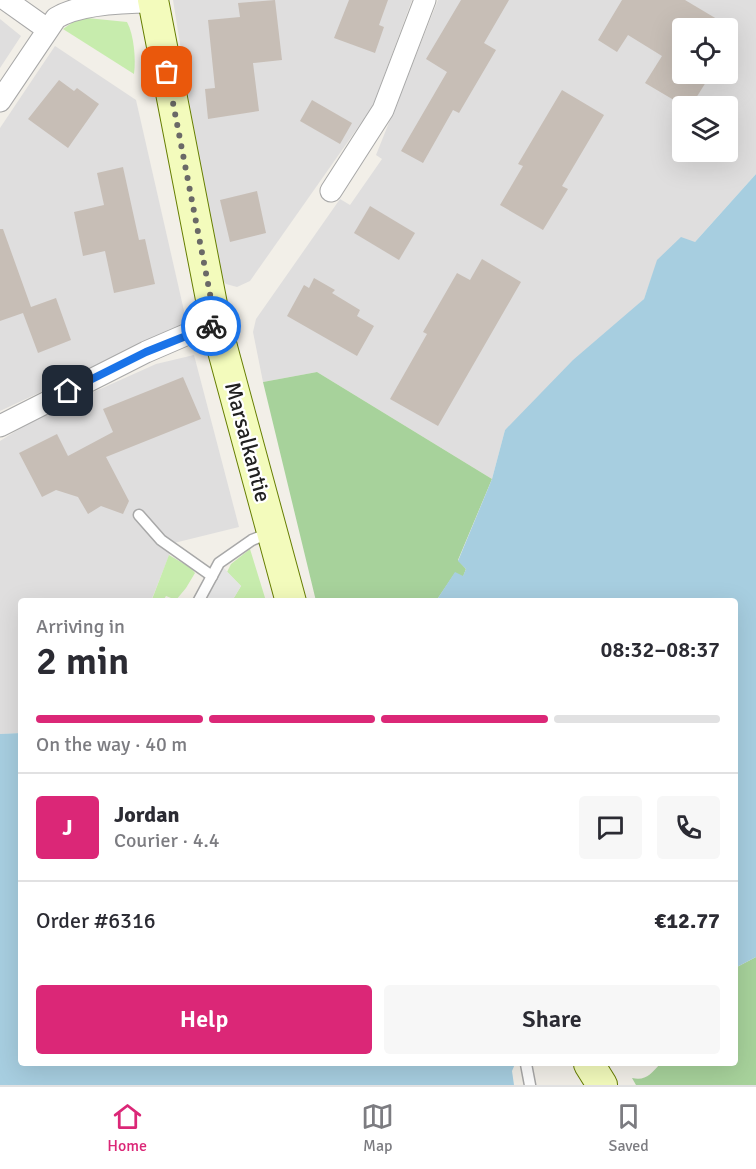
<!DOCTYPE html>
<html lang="en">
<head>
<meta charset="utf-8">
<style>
  body { margin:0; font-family:Signika,sans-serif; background:#f7f7f7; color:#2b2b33; height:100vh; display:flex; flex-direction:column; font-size:22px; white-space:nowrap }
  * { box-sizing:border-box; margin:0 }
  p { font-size:20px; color:#7c7c81 }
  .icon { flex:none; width:33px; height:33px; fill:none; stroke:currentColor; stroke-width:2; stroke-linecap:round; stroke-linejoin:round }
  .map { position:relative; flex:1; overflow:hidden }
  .side { position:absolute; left:18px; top:598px; width:720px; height:468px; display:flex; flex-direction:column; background:#fff; border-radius:6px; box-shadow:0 6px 24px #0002 }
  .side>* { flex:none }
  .buttons { position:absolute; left:672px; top:18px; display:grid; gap:12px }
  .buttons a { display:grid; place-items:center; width:66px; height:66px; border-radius:6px; background:#fff; box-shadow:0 6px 24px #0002; font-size:30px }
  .pin { position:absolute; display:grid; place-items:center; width:51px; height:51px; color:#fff; margin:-26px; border-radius:12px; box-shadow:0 3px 9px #0006 }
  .courier { position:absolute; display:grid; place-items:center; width:60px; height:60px; margin:-30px; border:4px solid #1a73e8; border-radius:50%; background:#fff; color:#222; box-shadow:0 2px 8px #0007 }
  .summary em { font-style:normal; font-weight:600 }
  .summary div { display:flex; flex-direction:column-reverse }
  .summary { display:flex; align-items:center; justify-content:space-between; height:102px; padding:0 18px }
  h1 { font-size:39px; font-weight:600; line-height:45px }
  .bar { display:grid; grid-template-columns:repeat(4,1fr); gap:9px 6px; align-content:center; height:72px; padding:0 18px }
  .bar i { height:8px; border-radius:4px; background:#e1e1e2 }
  .bar .selected { background:#db2777 }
  .bar p { grid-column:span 4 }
  .line { display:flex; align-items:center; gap:15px; padding:0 18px; border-top:2px solid #e1e1e2 }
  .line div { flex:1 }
  .round { display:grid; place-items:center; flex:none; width:63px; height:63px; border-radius:6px; background:#f7f7f7 }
  .button { display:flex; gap:12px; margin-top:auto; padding:12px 18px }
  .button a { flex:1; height:69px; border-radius:6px; background:#db2777; color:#fff; font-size:24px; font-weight:600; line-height:69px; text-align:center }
  .button a+a { background:#f7f7f7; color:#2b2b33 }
  .menu { display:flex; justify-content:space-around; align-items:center; height:84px; border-top:2px solid #e1e1e2; background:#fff; font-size:16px; color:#7c7c81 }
  .menu a { display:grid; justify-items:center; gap:3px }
  .menu .selected { color:#db2777 }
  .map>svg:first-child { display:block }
  .residential { fill:#dfdede; fill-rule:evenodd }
  .grass { fill:#c7ecad }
  .forest { fill:#a7d29b }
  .parking { fill:#e5e5e5 }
  .water { fill:#a7cee0 }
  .building { fill:#c7beb6 }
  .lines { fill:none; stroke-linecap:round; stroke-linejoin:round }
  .lane-casing { stroke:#a8a8a8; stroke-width:13 }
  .street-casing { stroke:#a8a8a8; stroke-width:23 }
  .secondary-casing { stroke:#667e02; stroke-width:32 }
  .lane { stroke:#fff; stroke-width:10 }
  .street { stroke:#fff; stroke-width:21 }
  .secondary { stroke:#f3fbbc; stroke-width:30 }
  .done { stroke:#6a6967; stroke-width:6; stroke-dasharray:0 10.8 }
  .route { stroke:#1a73e8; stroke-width:8 }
  .labels { text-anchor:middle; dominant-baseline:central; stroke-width:4.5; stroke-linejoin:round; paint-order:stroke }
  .street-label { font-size:22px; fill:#212121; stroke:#fff }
</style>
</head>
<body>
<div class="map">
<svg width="756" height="1085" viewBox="0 0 756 1085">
  <rect width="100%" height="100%" fill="#f2efe8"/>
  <g class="residential">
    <path d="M173 0H412L373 106 250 281 237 287 226 284 222 280 197 150Z"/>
    <path d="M438 0H756V174L694 243 658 260 644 299 505 430 492 479 317 372 263 382 253 332 256 319 340 199 350 205 382 159 376 155ZM682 28H728V74H682ZM682 106H728V152H682Z"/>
    <path d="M0 19 21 36 0 68Z"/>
    <path d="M55 46 136 100 187 324 0 411V128Z"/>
    <path d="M194 355 239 527 174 543 151 601 21 602V733L0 734V441L38 417 156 364Z"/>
  </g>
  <g class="grass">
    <path d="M87 18 127 22C134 35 136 59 134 74L63 29 76 20Z"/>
    <path d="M250 549 266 601H232L241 586 227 572 231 564Z"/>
    <path d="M169 555 191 568 195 573 186 588 176 600 166 596 163 601 151 602Z"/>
  </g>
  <g class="forest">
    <path d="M317 372 492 479 458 560 466 569 463 577 455 573 436 601H316L263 382Z"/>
    <path d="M756 957V1085H636L632 1078C646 1081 651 1074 660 1064H735V968Z"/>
  </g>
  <path class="parking" d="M219 563 241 586 232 601 198 602Z"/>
  <g class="water">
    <path d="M756 174V957L735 968V602L436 601 455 572 463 576 466 569 458 561 492 479 505 430 573 360 644 299 657 260 681 237 695 242Z"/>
    <path d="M21 733V1064H515L512 1071 514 1085H0V734Z"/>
  </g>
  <g class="building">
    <path d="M275 0 282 60 253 63 259 111 208 119 205 89 215 88 208 20 240 17 238 3Z"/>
    <path d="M349 0H388L379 25 384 27 375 53 334 38Z"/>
    <path d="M461 0H509L484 43 496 50 459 113 453 110 423 163 401 151 447 72 426 59Z"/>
    <path d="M622 0H685L732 28H682V74H711L691 106H684L645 83 662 56 628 35 617 52 598 40Z"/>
    <path d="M59 80 74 91 77 88 99 104 68 148 28 119Z"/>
    <path d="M562 90 604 115 562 186 568 189 543 230 500 205 523 166 518 164Z"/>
    <path d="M312 100 352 123 340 144 300 121Z"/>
    <path d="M123 167 139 240 145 239 155 284 114 293 105 251 83 256 74 212 104 205 97 173Z"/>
    <path d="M257 191 266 233 230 242 220 200Z"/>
    <path d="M370 206 415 233 399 260 354 233Z"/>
    <path d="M0 229H3L31 307 56 298 71 340 38 353 23 313 0 321Z"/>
    <path d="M482 259 521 282 438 426 390 399 427 334 423 332 457 273 470 280Z"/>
    <path d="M314 278 335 290 332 293 360 310 357 316 374 326 357 356 287 316 304 285 309 288Z"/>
    <path d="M183 377 201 419 106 457 129 501 123 514 101 506 88 514 78 497 56 490 42 497 19 453 57 434 68 456 113 432 103 409Z"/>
  </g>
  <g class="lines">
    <defs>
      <g id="lane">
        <path d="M139 515 161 540 212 576"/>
        <path d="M198 602 219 563 252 540 272 532"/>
        <path d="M526 1064 530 1085"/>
      </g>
      <g id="street">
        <path d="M6 0 47 29"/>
        <path d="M0 101 56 18C81 3 125 2 153 2"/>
        <path d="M331 191 383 110 425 0"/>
        <path d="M0 426 146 352 197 330 216 325"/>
      </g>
      <g id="secondary">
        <path d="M153 0 216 325 291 602"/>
        <path d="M589 1064 602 1085"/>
      </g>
    </defs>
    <use href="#lane" class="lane-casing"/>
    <use href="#street" class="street-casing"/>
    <use href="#secondary" class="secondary-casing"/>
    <use href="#lane" class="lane"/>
    <use href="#street" class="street"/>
    <use href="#secondary" class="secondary"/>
  </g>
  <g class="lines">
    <path class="done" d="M167 72 216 325 211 326"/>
    <path class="route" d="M68 391 146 352 211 326"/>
  </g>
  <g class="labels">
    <g class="street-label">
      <text transform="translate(248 442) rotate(75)">Marsalkantie</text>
    </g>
  </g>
</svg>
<div class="buttons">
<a><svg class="icon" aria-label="locate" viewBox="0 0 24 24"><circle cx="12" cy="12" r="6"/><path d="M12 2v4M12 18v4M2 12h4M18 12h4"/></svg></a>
<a><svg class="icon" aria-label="layers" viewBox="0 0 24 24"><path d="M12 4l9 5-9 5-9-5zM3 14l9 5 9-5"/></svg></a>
</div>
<div class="pin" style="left:167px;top:72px;background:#ea580c"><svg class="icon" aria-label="bag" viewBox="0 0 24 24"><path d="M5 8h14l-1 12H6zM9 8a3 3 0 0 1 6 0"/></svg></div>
<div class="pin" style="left:68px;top:391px;background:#1f2937"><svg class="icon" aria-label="home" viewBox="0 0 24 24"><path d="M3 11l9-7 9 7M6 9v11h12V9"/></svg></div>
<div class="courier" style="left:211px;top:326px"><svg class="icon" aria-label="bike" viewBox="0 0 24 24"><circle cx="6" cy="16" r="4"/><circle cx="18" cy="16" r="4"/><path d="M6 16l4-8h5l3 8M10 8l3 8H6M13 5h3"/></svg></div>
<section class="side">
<div class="summary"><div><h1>2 min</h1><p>Arriving in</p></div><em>08:32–08:37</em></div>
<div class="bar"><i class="selected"></i><i class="selected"></i><i class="selected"></i><i></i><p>On the way · 40 m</p></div>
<div class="line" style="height:108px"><b class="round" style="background:#db2777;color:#fff">J</b><div><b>Jordan</b><p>Courier · 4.4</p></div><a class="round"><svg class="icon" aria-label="chat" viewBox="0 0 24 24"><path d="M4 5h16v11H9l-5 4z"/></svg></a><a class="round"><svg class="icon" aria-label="phone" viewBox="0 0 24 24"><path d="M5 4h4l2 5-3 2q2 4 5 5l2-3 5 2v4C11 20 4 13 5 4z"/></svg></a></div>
<div class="line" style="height:78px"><div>Order #6316</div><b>€12.77</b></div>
<div class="button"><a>Help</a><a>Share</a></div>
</section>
</div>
<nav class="menu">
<a class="selected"><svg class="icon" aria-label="home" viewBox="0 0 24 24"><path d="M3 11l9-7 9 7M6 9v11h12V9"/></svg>Home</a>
<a><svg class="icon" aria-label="map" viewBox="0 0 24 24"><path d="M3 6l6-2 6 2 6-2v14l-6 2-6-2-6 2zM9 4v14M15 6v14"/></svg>Map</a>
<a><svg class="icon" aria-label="saved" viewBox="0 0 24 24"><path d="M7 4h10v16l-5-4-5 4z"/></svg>Saved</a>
</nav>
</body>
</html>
